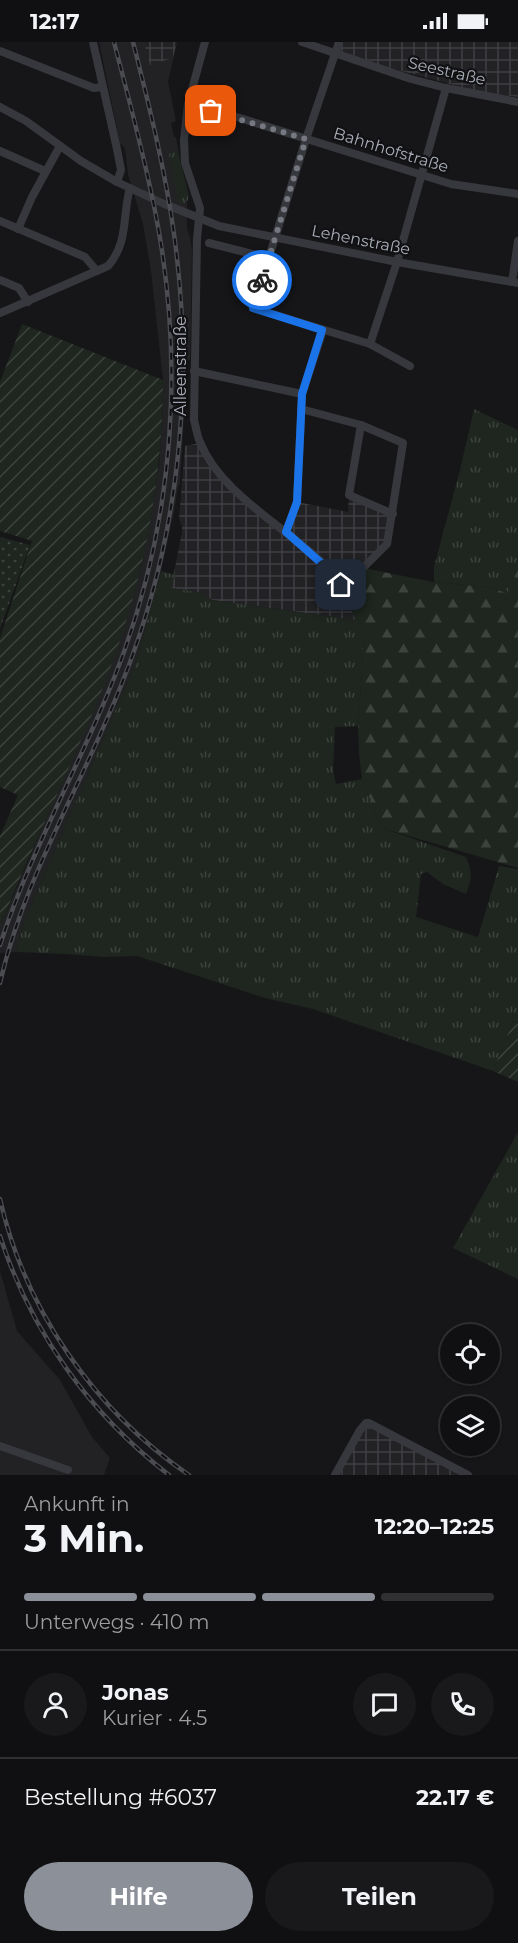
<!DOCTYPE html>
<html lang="de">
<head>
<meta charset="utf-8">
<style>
  body { margin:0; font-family:Montserrat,sans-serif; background:#19191b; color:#f1f3f6; height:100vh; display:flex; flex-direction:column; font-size:22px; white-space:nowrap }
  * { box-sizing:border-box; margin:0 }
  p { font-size:20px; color:#9c9d9f }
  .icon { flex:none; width:33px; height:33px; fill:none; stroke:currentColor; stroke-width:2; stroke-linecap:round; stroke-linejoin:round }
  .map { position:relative; height:1433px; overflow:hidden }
  .panel { display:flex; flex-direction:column; background:#101012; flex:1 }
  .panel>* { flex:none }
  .controls { position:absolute; left:440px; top:1282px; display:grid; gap:12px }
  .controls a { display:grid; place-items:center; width:60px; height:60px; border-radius:50%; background:#101012; box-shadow:0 2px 4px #0004,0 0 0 2px #303032; font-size:30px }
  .pin { position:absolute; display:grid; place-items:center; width:51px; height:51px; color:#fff; margin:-26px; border-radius:12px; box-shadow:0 3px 9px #0006 }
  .courier { position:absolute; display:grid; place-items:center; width:60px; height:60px; margin:-30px; border:4px solid #1a73e8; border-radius:50%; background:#fff; color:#222; box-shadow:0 2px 8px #0007 }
  .head em { font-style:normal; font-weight:700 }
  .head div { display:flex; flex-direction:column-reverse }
  .head { display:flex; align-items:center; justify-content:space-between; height:102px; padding:0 24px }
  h1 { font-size:39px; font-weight:700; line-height:45px }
  .bar { display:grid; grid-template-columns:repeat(4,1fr); gap:9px 6px; align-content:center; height:72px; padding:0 24px }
  .bar i { height:8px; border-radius:4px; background:#303032 }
  .bar .on { background:#8c9099 }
  .bar p { grid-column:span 4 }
  .line { display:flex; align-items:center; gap:15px; padding:0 24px; border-top:2px solid #303032 }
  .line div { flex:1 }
  .round { display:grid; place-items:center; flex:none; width:63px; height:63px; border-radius:32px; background:#19191b }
  .primary-button { display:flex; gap:12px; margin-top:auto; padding:12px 24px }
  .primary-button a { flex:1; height:69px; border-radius:36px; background:#8c9099; color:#fff; font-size:24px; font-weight:700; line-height:69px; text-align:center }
  .primary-button a+a { background:#19191b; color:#f1f3f6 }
  .status { display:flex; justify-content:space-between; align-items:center; height:42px; padding:0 30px; background:#101012; direction:ltr }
  .status svg { height:16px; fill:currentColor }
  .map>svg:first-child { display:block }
  .built { fill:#222225 }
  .industrial { fill:url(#industrial-grid) }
  .grass { fill:url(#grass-tufts) }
  .forest { fill:url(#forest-firs) }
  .park { fill:url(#park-dots) }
  .garden { fill:url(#garden-furrows) }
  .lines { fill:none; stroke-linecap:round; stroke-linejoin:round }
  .minor { stroke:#37383d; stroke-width:8 }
  .rail-casing { stroke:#4a4c52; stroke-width:4.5 }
  .rail { stroke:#111113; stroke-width:2; stroke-dasharray:7; stroke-linecap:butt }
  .done { stroke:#757880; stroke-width:6; stroke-dasharray:0 10.8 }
  .route { stroke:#1a73e8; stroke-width:8 }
  .labels { text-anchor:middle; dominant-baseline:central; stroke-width:4.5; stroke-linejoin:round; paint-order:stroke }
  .street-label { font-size:16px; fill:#a8adb8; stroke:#111113 }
</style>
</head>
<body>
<div class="status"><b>12:17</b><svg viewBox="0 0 49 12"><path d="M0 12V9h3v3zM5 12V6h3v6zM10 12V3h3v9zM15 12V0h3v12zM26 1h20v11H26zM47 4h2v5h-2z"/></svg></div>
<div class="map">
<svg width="518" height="1433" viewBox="0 0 518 1433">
  <defs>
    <pattern id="industrial-grid" width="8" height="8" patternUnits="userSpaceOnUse" patternTransform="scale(1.5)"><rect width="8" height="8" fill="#222225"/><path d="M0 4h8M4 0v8" fill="none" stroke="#3f3f43"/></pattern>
    <pattern id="grass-tufts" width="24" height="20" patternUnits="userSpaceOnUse" patternTransform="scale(1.5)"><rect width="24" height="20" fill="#1e261f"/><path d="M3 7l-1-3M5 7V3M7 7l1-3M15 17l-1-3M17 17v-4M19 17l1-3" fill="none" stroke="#3c433d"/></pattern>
    <pattern id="forest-firs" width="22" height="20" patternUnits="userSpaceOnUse" patternTransform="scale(1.5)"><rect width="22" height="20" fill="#1e261f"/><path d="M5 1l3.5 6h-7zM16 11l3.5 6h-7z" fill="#3c433d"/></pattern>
    <pattern id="park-dots" width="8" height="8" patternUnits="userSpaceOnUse" patternTransform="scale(1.5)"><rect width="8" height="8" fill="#1e261f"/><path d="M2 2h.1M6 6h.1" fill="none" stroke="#3c433d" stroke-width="1.8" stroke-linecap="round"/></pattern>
    <pattern id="garden-furrows" width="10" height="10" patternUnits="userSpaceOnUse" patternTransform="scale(1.5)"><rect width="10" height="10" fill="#1e261f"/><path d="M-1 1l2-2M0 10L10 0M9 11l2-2" fill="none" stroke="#3c433d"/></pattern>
  </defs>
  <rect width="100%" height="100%" fill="#161618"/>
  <g class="built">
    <path d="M99 0H177L168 40 176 79 171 81 174 95H176L181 125 189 153 187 160V186L190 195 192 209 190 317 187 320 180 442 178 445 174 470 161 529 135 623 24 880 16 910 0 911V885L107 634 125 580 141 525 151 474 159 423 163 365V338L151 229 143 182 128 132 125 106 120 101Z"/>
    <path d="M0 1229 17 1289 60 1338 92 1395 110 1416 104 1433H0Z"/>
  </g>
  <g class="industrial">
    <path d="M144 0H177L173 16 150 23Z"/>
    <path d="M342 0H518V55L477 49 386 25 339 9Z"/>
    <path d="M200 401 217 428 285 490 297 460 348 470 349 453 393 472 389 498 341 543 356 578 212 558 201 551 171 546 182 490V484L179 477 185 404Z"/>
    <path d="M366 1381 464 1433H337Z"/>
  </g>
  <g class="grass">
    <path d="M177 106C179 117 190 151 188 158L185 161H179L169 112Z"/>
    <path d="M474 367 518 388V527L508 551 488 545 434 540V525L460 428Z"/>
    <path d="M161 529 175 533 171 546 202 551 212 558 356 578 364 599 358 684 335 685 333 728 336 742 362 737 382 786 466 815C473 832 472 835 466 852L443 842 427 830 421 832 416 875 478 895 499 824 518 827V981L513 979 493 1029 313 967 265 956 137 914 103 915 66 912 16 910 24 880 135 623Z"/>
    <path d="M518 1090V1237L453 1206Z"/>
  </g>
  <path class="forest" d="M363 526 433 540 488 545 507 551 518 527V826L382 786 362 737 359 712 358 684 364 599 341 543Z"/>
  <path class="park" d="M0 495 30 503 0 587Z"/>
  <g class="garden">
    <path d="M22 282 163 338C163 439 143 541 107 635 74 720 33 801 0 885V794L18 753 0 745V596L32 499 0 489V340Z"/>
    <path d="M513 979 518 981V1040L493 1029Z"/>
  </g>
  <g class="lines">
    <g class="minor">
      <path d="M93 0 117 107 121 128 117 140"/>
      <path d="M205 0 188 62 184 98 185 121 200 166 197 197 194 378C196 385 197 394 200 400 217 443 265 473 299 501 314 513 331 526 341 543L363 526 387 502 403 401 361 383 301 367"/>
      <path d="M302 0 411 37 446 46 518 60"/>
      <path d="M339 0 306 97 253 266 370 302 410 324"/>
      <path d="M0 9 94 46 103 45"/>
      <path d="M188 62 227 72 451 142 518 152"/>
      <path d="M0 65 26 79 81 119 117 140 162 161 219 184 397 220 518 241"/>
      <path d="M0 109 45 129"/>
      <path d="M0 179 85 215 97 229"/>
      <path d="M18 187 32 155 60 104"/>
      <path d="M209 201 268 216"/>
      <path d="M0 238 19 246 28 260"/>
      <path d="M512 240 518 199"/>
      <path d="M0 271 108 224C129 200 122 174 130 146"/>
      <path d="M370 302 397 220 446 46"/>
      <path d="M194 329 302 352"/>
      <path d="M361 383 349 453 393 472"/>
      <path d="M286 490 297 460 302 352 323 288"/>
      <path d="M0 1404 68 1428"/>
      <path d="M335 1433 360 1388 366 1381H369L468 1433"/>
    </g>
    <defs>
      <g id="rail">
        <path d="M0 903C33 801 89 708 125 607 174 469 184 318 156 174 145 116 129 58 114 0"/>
        <path d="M0 941C24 835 83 741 122 641 179 499 195 343 174 192 165 127 149 63 133 0"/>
        <path d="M0 1157C25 1268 95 1369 189 1433"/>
        <path d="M0 1194C31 1290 90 1372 169 1433"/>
      </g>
    </defs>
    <use href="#rail" class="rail-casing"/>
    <use href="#rail" class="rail"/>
  </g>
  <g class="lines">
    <path class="done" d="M211 69 306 97 262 238"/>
    <path class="route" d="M262 238 253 266 322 288 302 352 297 460 286 490 336 534 341 543"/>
  </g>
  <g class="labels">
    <g class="street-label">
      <text transform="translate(447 29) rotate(13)">Seestraße</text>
      <text transform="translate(391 108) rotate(17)">Bahnhofstraße</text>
      <text transform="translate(361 198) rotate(11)">Lehenstraße</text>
      <text transform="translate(180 324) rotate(-90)">Alleenstraße</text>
    </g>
  </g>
</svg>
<div class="controls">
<a><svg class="icon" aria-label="locate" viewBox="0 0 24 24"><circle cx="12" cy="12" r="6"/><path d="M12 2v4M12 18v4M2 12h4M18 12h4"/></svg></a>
<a><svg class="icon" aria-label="layers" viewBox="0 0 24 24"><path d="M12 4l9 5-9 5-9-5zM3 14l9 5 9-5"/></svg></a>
</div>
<div class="pin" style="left:211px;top:69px;background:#ea580c"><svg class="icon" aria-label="bag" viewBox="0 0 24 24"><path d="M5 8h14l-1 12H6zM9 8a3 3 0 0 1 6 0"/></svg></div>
<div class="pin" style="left:341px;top:543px;background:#1f2937"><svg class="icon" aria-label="home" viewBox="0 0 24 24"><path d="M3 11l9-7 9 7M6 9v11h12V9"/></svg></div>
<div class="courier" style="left:262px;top:238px"><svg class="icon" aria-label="bike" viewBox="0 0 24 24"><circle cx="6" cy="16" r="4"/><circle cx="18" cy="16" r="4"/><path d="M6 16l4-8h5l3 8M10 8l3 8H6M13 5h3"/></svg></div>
</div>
<section class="panel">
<div class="head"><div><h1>3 Min.</h1><p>Ankunft in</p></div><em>12:20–12:25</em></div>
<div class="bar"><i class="on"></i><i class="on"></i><i class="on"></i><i></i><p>Unterwegs · 410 m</p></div>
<div class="line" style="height:108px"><a class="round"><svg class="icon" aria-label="person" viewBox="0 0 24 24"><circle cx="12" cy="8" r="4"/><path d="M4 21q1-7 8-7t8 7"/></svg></a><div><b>Jonas</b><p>Kurier · 4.5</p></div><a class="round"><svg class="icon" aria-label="chat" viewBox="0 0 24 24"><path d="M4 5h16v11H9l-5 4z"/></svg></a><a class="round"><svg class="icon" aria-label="phone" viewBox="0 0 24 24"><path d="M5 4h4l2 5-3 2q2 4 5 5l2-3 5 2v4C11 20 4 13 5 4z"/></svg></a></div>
<div class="line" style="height:78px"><div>Bestellung #6037</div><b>22.17 €</b></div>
<div class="primary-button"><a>Hilfe</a><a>Teilen</a></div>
</section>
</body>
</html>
